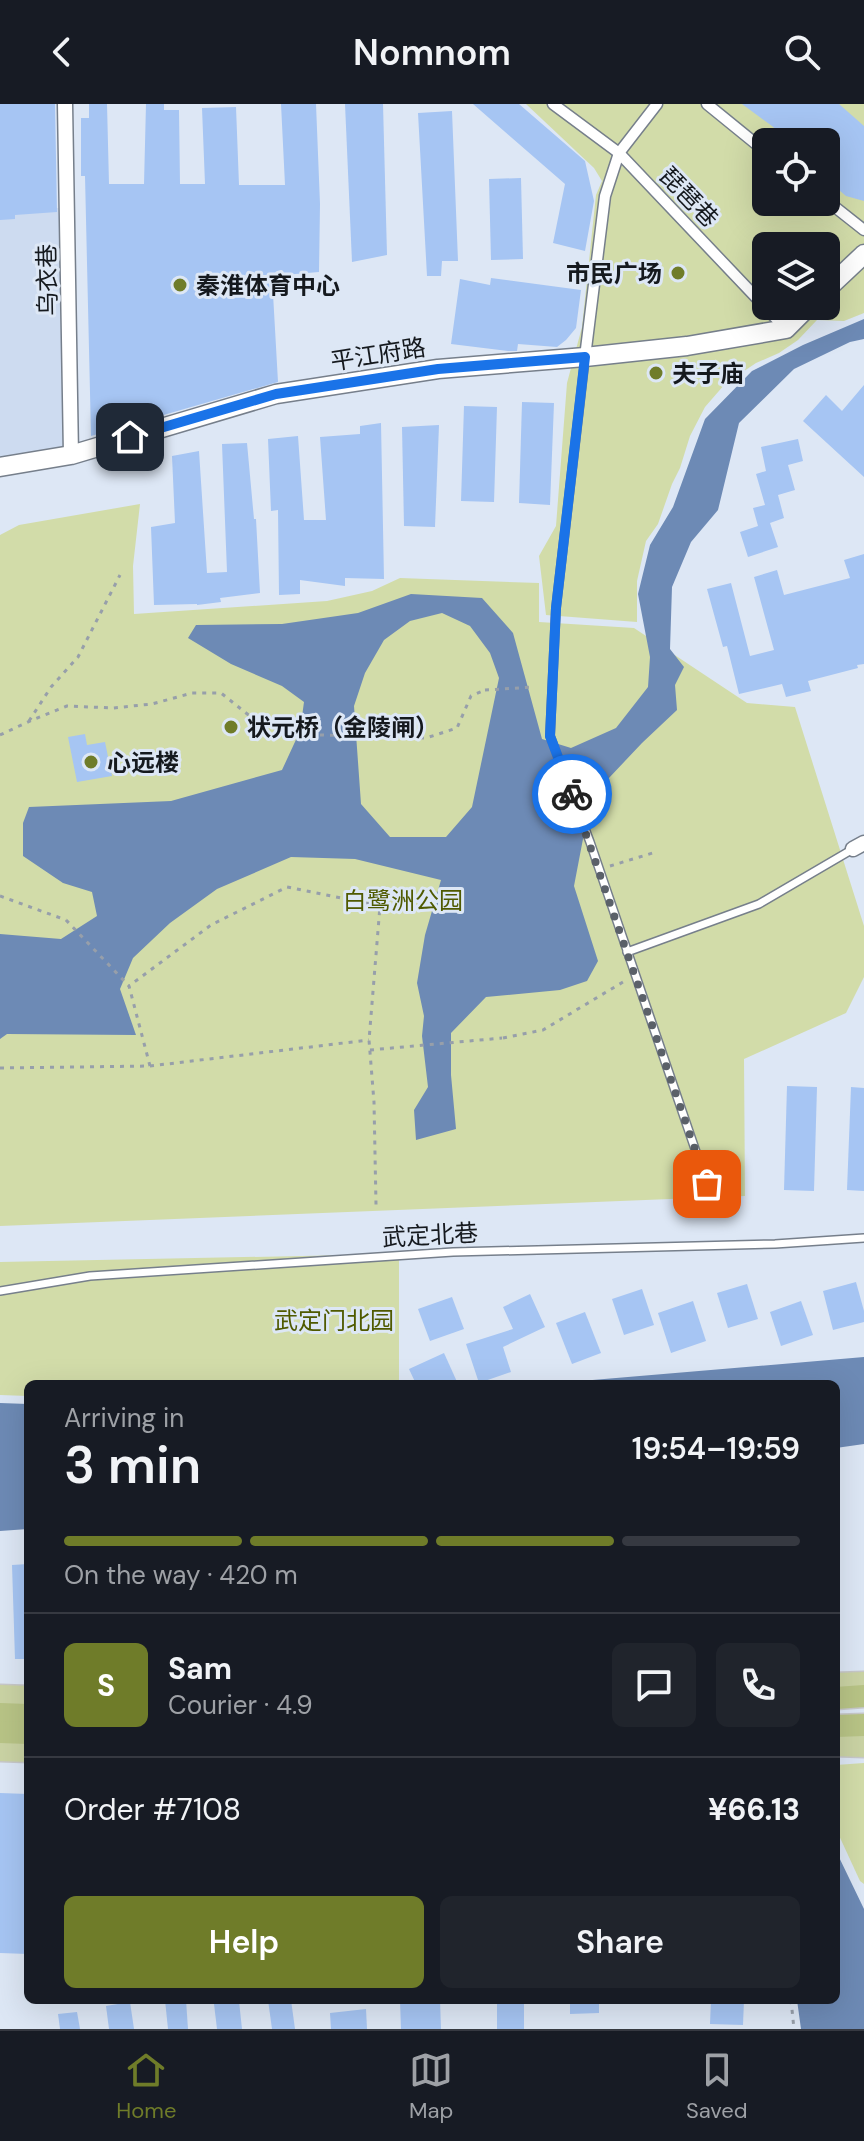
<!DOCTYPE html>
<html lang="en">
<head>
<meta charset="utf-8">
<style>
  body { margin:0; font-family:"DM Sans","Noto Sans SC",sans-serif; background:#20242c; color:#f1f3f6; height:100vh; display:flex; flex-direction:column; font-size:30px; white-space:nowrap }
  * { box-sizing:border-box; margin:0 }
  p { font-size:26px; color:#9ea1a6 }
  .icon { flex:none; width:44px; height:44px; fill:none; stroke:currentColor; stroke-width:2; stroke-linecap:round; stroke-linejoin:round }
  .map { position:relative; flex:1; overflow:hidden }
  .drawer { position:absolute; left:24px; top:1276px; width:816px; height:624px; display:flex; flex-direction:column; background:#171b24; border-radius:12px; box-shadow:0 8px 32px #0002 }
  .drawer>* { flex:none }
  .tools { position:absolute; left:752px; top:24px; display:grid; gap:16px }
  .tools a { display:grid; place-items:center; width:88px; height:88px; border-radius:12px; background:#171b24; box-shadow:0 8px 32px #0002; font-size:40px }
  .pin { position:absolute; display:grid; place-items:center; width:68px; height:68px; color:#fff; margin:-34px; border-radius:16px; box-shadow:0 4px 12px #0006 }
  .courier { position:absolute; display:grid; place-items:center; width:80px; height:80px; margin:-40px; border:6px solid #1a73e8; border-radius:50%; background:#fff; color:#222; box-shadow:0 2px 10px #0007 }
  .overview em { font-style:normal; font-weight:600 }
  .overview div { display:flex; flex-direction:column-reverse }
  .overview { display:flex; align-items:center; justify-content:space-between; height:136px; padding:0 40px }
  h1 { font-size:52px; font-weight:600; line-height:60px }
  .bar { display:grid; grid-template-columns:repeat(4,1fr); gap:12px 8px; align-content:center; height:96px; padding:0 40px }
  .bar i { height:10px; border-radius:6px; background:#363941 }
  .bar .active { background:#6f7c29 }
  .bar p { grid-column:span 4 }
  .line { display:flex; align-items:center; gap:20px; padding:0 40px; border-top:2px solid #363941 }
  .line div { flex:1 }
  .round { display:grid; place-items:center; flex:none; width:84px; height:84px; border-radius:12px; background:#20242c }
  .action { display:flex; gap:16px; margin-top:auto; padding:16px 40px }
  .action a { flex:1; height:92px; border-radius:12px; background:#6f7c29; color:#fff; font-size:32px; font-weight:600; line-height:92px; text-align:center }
  .action a+a { background:#20242c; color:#f1f3f6 }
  header { display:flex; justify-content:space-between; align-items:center; height:104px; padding:0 40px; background:#171b24; font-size:36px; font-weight:600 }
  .tabs { display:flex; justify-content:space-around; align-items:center; height:112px; border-top:2px solid #363941; background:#171b24; font-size:22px; color:#9ea1a6 }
  .tabs a { display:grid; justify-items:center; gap:4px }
  .tabs .active { color:#6f7c29 }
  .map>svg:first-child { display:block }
  .built { fill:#cddbf0 }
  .green { fill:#d2dca9; fill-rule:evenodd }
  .water { fill:#6d8ab5; fill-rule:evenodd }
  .building { fill:#a6c5f3 }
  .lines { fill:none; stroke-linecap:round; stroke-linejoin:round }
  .service-casing { stroke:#767f8b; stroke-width:10 }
  .pedestrian-casing { stroke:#767f8b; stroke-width:13 }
  .minor-casing { stroke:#767f8b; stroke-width:17 }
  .tertiary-casing { stroke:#767f8b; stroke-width:21 }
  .primary-casing { stroke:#c7c8c9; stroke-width:25 }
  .trunk-casing { stroke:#c7c8c9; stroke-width:25 }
  .path { stroke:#979faa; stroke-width:3; stroke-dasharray:4 6; stroke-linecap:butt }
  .service { stroke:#fff; stroke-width:7 }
  .pedestrian { stroke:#fff; stroke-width:10 }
  .minor { stroke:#fff; stroke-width:14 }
  .tertiary { stroke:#fff; stroke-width:18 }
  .primary { stroke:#cad3a4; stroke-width:22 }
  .trunk { stroke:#b8c486; stroke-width:22 }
  .path-bridge { stroke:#979faa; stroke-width:3; stroke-dasharray:4 6; stroke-linecap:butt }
  .done { stroke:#5b6169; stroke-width:8; stroke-dasharray:0 14.4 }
  .route { stroke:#1a73e8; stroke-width:10 }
  .poi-dot { fill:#6f7c29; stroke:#dde7f5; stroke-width:3 }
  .labels { text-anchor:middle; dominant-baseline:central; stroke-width:6; stroke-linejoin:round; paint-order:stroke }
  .street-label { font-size:24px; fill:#15191e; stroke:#dde7f5 }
  .poi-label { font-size:24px; font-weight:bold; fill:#15191e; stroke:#dde7f5; text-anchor:start }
  .park-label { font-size:24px; fill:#4f5a00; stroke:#dde7f5 }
</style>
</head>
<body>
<header><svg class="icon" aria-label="back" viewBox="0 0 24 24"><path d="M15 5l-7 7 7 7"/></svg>Nomnom<svg class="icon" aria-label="search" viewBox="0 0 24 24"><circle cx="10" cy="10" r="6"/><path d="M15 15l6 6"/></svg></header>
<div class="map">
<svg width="864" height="1925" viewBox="0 0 864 1925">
  <rect width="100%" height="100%" fill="#dde7f5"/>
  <path class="built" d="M0 104H68L71 351 0 363Z"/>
  <g class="green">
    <path d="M526 0H864V209L844 217 817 216 798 236 779 249 756 259 725 280 705 303 690 332 680 364 672 380 658 420 646 437 637 477V518L546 511 539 452 556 422 567 279 582 223 596 91 602 77 594 64ZM766 38H826V98H766ZM766 142H826V202H766Z"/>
    <path d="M140 400 133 462 134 510 327 497 372 487 400 474 539 479V518L634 524 747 599 795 603 864 822V873L846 909 744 955 745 1092 0 1122V431L19 421Z"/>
    <path d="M399 1150V1280H28V1292L0 1291V1158Z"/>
    <path d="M864 1659V1780L860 1777 836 1725V1661Z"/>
  </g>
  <g class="water">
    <path d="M864 215V235L850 238 794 265 739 319 718 406 691 438 672 483 670 545 684 563 675 581 677 606 642 639 591 693 574 782 598 857 587 877 560 886 486 893 451 929V971L456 1025 416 1036 414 1006 428 983 422 932 424 912 417 879 425 831 441 776 355 755 291 753 217 785 170 819 133 854 120 885 136 931 7 930 0 935V830L61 835 97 812 92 788 63 779 23 752V719L29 703 171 697 282 666 300 627 304 598 282 582 231 560 188 534 196 521 282 520 358 509 411 490 482 494 513 529 542 635 571 644 616 624 648 583 650 553 638 490 650 441 673 403 705 315 752 267 803 241ZM442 509 470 522 490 549 499 574 472 703 446 733H390L361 700 354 602 365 569 384 536 410 517Z"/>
    <path d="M864 1253V1340L836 1344V1280H545Z"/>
    <path d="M0 1299 28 1300V1425L0 1427Z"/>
    <path d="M836 1747 864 1805V1925H801L797 1896H836Z"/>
  </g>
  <g class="building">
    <path d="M0 0H55L57 108 15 111V115L0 116Z"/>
    <path d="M89 0H107L109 80H144L146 0H164V6H179L180 80H205L202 4 236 3 239 81H285L281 0H316L320 100 319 168 272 172 278 278 91 332 85 72H81V14H89Z"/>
    <path d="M345 0H383L387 151 352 158Z"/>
    <path d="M473 0H519L585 57 594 97 585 147 553 139 565 80Z"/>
    <path d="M742 0H839L864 22V97L846 92 826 75V38H791L772 22Z"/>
    <path d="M452 7 458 157H442L441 172H427L418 9Z"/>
    <path d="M521 74 523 155 491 156 489 75Z"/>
    <path d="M491 174 581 186 576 224 566 236 557 243 518 240 517 247H508L451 240 460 175 490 181Z"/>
    <path d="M864 281V373L803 317 826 291 842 307Z"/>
    <path d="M522 298 554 299 550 401 519 399Z"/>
    <path d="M464 302 497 303 494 398 461 397Z"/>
    <path d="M381 319 384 475 345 474V482L300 476V490L279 491 278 406 271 407 268 335 298 332 304 416H326L320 333 360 330V322Z"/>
    <path d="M439 321 435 423 404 422 402 323Z"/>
    <path d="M798 335 803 357 788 361 795 386 778 391 784 414 770 419 778 443 748 453 740 428 758 422 753 404 765 401 756 370 766 367 761 343Z"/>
    <path d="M247 339 254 415H256L260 489 220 494 221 498 197 501V500L154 501 151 423 175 419 172 352 199 347 207 469 227 468 222 340Z"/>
    <path d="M864 450V560L857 561 858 564 808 577 811 587 786 593 782 580 739 590 727 542 723 543 707 485 731 479 750 552 774 546 754 473 777 466 784 491 850 474 844 456Z"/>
    <path d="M85 630 87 641 105 638 112 672 77 678 68 633Z"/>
    <path d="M787 982 817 983 814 1087 784 1086Z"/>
    <path d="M851 983 864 984V1087L847 1086Z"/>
    <path d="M856 1178 864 1207V1218L833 1226 823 1187Z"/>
    <path d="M747 1180 758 1215 728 1224 717 1189Z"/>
    <path d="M642 1185 654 1221 624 1231 612 1195Z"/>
    <path d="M530 1190 545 1223 503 1243 511 1268 479 1279 466 1240 513 1225 503 1203Z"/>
    <path d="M452 1193 464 1225 430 1237 418 1205Z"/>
    <path d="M693 1197 706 1237 671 1249 658 1209Z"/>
    <path d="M801 1197 813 1231 781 1242 770 1208Z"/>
    <path d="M585 1208 601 1249 572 1260 556 1219Z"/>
    <path d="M444 1249 458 1280H416L409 1265Z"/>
    <path d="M28 1460V1555H15L12 1461Z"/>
    <path d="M0 1689 28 1690V1850L0 1849Z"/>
    <path d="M165 1896H186L188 1925H168Z"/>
    <path d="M268 1896H291L295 1925H272Z"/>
    <path d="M400 1896H440L441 1925H401Z"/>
    <rect x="497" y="1896" width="27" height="29"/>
    <path d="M570 1896H599V1909L570 1910Z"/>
    <path d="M711 1896H744L743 1921 710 1920Z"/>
    <path d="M239 1897 242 1925H217L214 1900Z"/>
    <path d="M130 1898 134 1925H109L106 1902Z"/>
    <path d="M366 1905 367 1925H331L330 1909Z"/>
    <path d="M77 1908 80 1925H60L58 1910Z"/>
  </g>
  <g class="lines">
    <defs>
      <g id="service">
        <path d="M585 255 556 504 550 632 590 738 707 1080"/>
        <path d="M627 848 759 800 853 745"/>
        <path d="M0 1187 90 1172 453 1148 775 1140 864 1134"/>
      </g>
      <g id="pedestrian">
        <path d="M553 0 619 49 786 225"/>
        <path d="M707 0 766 48"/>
        <path d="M826 96 864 126"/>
        <path d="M585 253 605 92 619 49 657 0"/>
      </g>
      <g id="minor">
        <path d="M65 0 71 351"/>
        <path d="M853 745 864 739"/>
      </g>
      <g id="tertiary">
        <path d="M826 186 864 150"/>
        <path d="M0 363 71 351 276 290 438 265 585 253 687 242 786 225 809 202"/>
      </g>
      <g id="primary">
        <path d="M836 1580 864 1579"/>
        <path d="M0 1592 28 1593"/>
        <path d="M836 1641 864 1642"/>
        <path d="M0 1646 28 1647"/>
      </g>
      <g id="trunk">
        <path d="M836 1594 864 1592"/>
        <path d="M0 1610 28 1611"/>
        <path d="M836 1622 864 1621"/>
        <path d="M0 1628 28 1629"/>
      </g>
    </defs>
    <use href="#service" class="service-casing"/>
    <use href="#pedestrian" class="pedestrian-casing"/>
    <use href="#minor" class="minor-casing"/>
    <use href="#tertiary" class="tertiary-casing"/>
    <use href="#primary" class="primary-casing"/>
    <use href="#trunk" class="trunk-casing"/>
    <g class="path">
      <path d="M29 617 51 583 78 553 120 471"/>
      <path d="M0 631 32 616 67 602 113 604 152 600 192 589H221L251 613 287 630 426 634 457 624 471 592 485 586"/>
      <path d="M610 762 656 748"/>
      <path d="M0 792 66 816"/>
      <path d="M503 934 543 926 628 875"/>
      <path d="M370 946 502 934"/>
      <path d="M150 962 129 882 211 821 287 783 380 802 369 936 374 998 376 1101"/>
      <path d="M0 964 150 962 369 936"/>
      <path d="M791 1896 794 1925"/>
    </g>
    <use href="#service" class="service"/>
    <use href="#pedestrian" class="pedestrian"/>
    <use href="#minor" class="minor"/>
    <use href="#tertiary" class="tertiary"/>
    <use href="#primary" class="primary"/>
    <use href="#trunk" class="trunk"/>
    <g class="path-bridge">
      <path d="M485 586 534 583"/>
      <path d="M66 816 129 882"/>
    </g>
  </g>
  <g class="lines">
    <path class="done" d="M572 690 707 1080"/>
    <path class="route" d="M130 333 276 290 438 265 585 253 556 504 550 632 572 690"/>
  </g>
  <g class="poi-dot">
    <circle cx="678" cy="169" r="8"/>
    <circle cx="180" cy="181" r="8"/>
    <circle cx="656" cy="269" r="8"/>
    <circle cx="231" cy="623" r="8"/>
    <circle cx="91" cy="658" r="8"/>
  </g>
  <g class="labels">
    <g class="street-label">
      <text transform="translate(689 93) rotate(46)">琵琶巷</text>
      <text transform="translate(47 176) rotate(-91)">乌衣巷</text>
      <text transform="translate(378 250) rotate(-9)">平江府路</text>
      <text transform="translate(430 1131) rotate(-3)">武定北巷</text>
    </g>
    <g class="poi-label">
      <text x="662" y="169" text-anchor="end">市民广场</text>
      <text x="196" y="181">秦淮体育中心</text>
      <text x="672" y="269">夫子庙</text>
      <text x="247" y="623">状元桥（金陵闸）</text>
      <text x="107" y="658">心远楼</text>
    </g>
    <g class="park-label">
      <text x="403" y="796">白鹭洲公园</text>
      <text x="334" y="1216">武定门北园</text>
    </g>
  </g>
</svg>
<div class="tools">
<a><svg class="icon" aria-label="locate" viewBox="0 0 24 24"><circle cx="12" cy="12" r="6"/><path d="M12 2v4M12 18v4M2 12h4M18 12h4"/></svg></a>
<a><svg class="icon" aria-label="layers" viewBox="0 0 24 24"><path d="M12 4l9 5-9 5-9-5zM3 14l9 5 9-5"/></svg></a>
</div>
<div class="pin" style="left:707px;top:1080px;background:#ea580c"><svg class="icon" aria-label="bag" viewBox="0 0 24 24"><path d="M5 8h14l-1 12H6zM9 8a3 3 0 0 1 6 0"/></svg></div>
<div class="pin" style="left:130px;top:333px;background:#1f2937"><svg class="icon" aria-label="home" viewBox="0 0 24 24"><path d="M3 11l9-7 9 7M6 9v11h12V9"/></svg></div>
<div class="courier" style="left:572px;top:690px"><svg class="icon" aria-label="bike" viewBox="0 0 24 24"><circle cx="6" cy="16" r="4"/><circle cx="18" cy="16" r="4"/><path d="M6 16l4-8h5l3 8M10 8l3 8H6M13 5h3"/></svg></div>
<section class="drawer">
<div class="overview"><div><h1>3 min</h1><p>Arriving in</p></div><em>19:54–19:59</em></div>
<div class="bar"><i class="active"></i><i class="active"></i><i class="active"></i><i></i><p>On the way · 420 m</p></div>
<div class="line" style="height:144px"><b class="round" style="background:#6f7c29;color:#fff">S</b><div><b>Sam</b><p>Courier · 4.9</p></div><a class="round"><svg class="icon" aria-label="chat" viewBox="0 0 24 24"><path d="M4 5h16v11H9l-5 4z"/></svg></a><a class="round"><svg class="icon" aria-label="phone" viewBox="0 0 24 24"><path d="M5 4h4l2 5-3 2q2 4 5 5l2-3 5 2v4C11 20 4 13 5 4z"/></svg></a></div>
<div class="line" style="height:104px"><div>Order #7108</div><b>¥66.13</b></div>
<div class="action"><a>Help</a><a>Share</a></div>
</section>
</div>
<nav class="tabs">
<a class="active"><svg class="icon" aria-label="home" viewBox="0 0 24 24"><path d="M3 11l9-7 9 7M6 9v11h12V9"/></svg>Home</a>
<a><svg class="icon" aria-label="map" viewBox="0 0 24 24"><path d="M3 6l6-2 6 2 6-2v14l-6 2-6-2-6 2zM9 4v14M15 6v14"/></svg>Map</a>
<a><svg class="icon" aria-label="saved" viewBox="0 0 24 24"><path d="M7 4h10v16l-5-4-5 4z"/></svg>Saved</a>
</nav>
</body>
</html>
